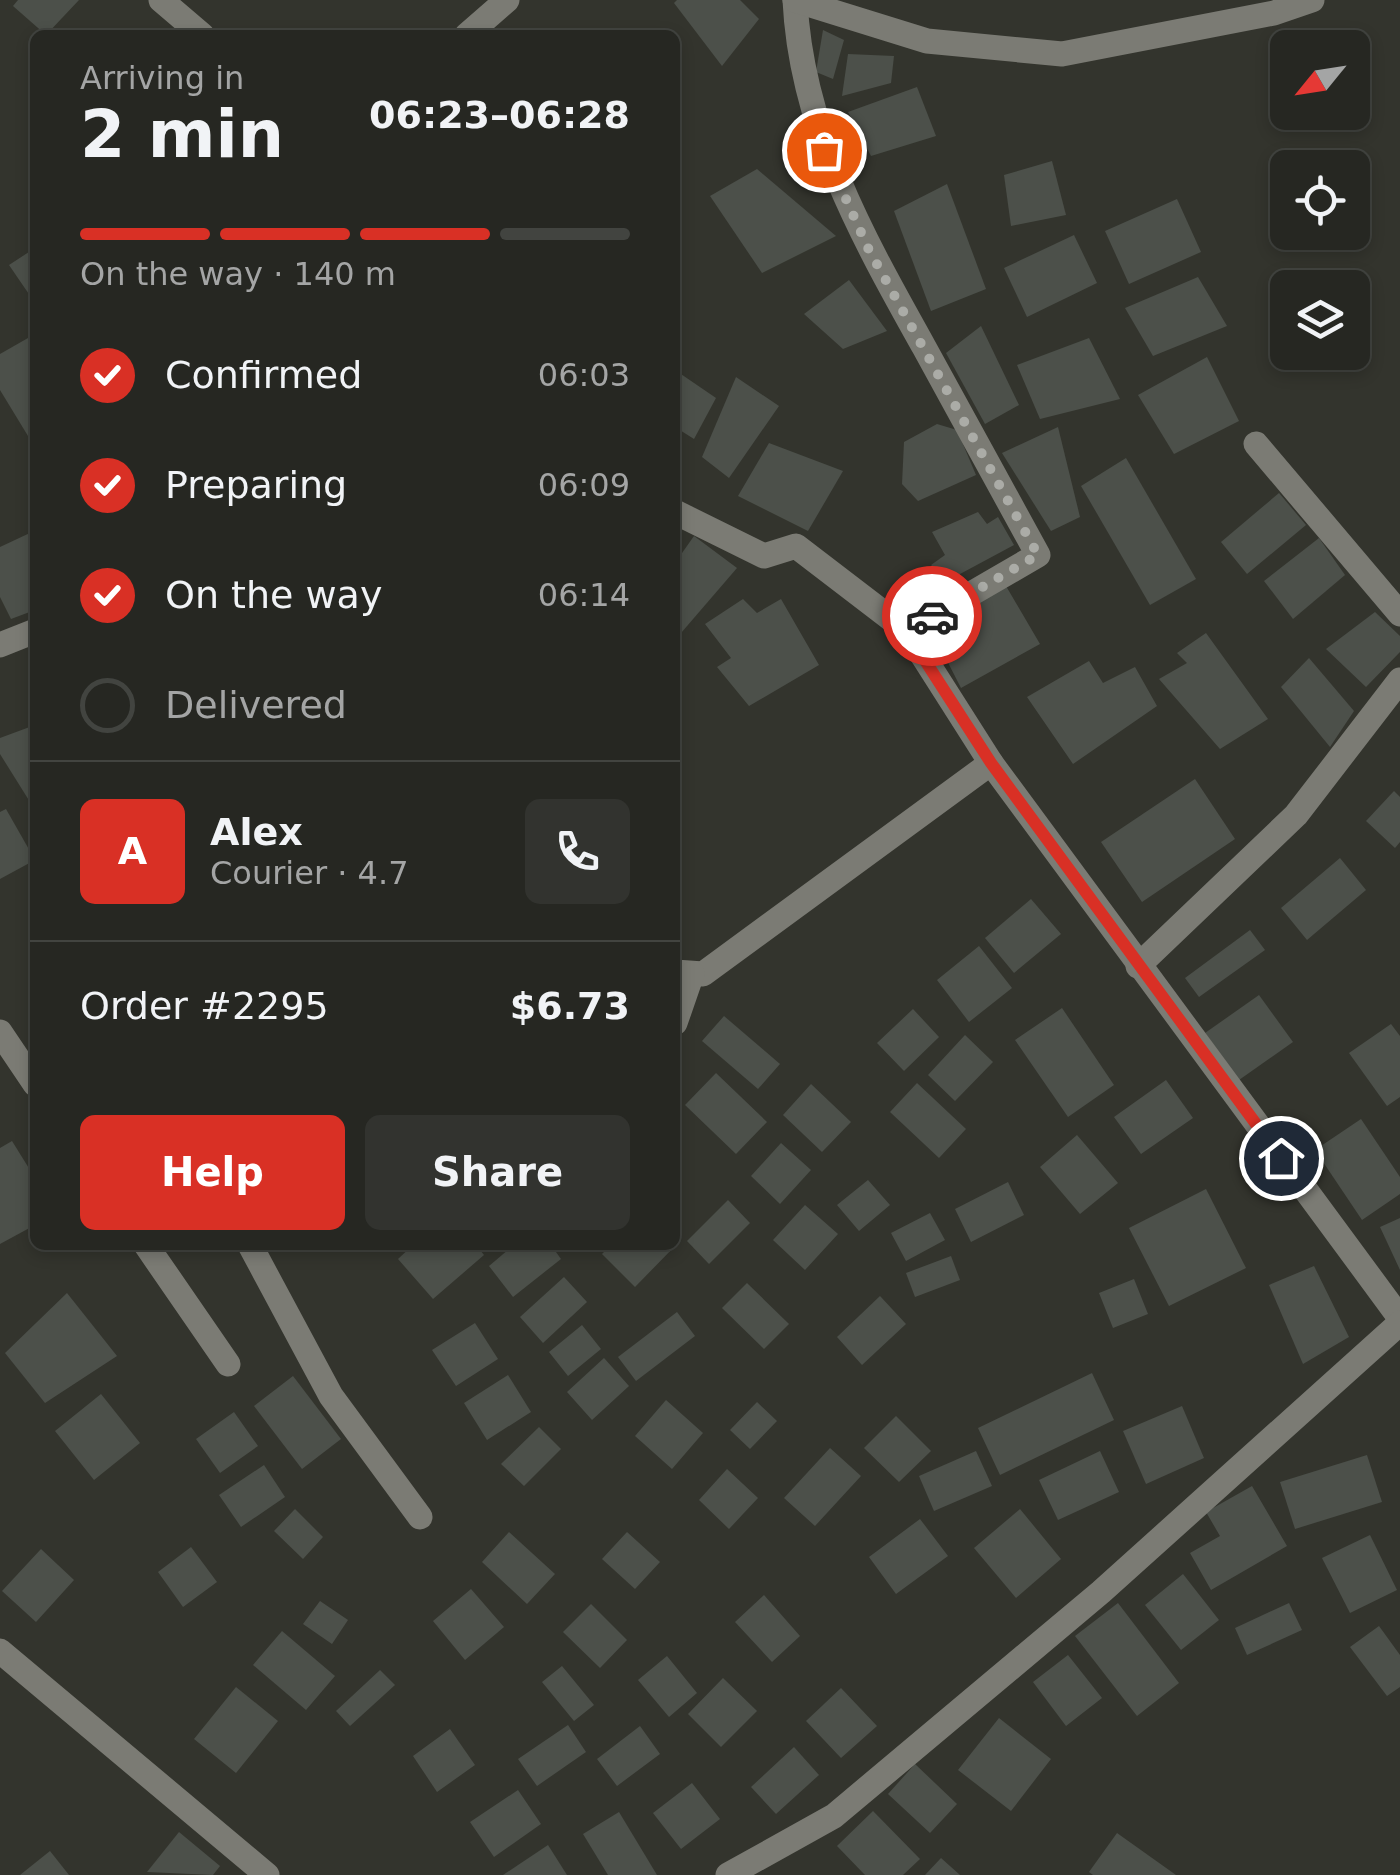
<!DOCTYPE html>
<html lang="en">
<head>
<meta charset="utf-8">
<style>
  body { margin:0; font-family:"DejaVu Sans",sans-serif; background:#32332f; color:#f1f3f6; height:100vh; display:flex; flex-direction:column; font-size:38px; white-space:nowrap }
  * { box-sizing:border-box; margin:0 }
  p { font-size:32px; color:#a4a5a5 }
  .icon { flex:none; width:55px; height:55px; fill:none; stroke:currentColor; stroke-width:2; stroke-linecap:round; stroke-linejoin:round }
  .map { position:relative; flex:1; overflow:hidden }
  .drawer { position:absolute; left:30px; top:30px; width:650px; height:1220px; display:flex; flex-direction:column; background:#262722; border-radius:15px; box-shadow:0 5px 15px #0003,0 0 0 2px #424440 }
  .drawer>* { flex:none }
  .needle { width:65px; rotate:240deg }
  .fabs { position:absolute; left:1270px; top:30px; display:grid; gap:20px }
  .fabs a { display:grid; place-items:center; width:100px; height:100px; border-radius:15px; background:#262722; box-shadow:0 5px 15px #0003,0 0 0 2px #424440; font-size:50px }
  .pin { position:absolute; display:grid; place-items:center; width:85px; height:85px; color:#fff; margin:-42px; border:5px solid #fff; border-radius:50%; box-shadow:0 2px 10px #0007 }
  .courier { position:absolute; display:grid; place-items:center; width:100px; height:100px; margin:-50px; border:8px solid #d93025; border-radius:50%; background:#fff; color:#222; box-shadow:0 2px 12px #0007 }
  .head em { font-style:normal; font-weight:700 }
  .head div { display:flex; flex-direction:column-reverse }
  .head { display:flex; align-items:center; justify-content:space-between; height:170px; padding:0 50px }
  h1 { font-size:65px; font-weight:700; line-height:75px }
  .bar { display:grid; grid-template-columns:repeat(4,1fr); gap:15px 10px; align-content:center; height:120px; padding:0 50px }
  .bar i { height:12px; border-radius:8px; background:#424440 }
  .bar .on { background:#d93025 }
  .bar p { grid-column:span 4 }
  .line { display:flex; align-items:center; gap:25px; padding:0 50px; border-top:2px solid #424440 }
  .line div { flex:1 }
  .round { display:grid; place-items:center; flex:none; width:105px; height:105px; border-radius:15px; background:#32332f }
  ol { padding:0 50px; list-style:none }
  li { display:flex; align-items:center; gap:30px; height:110px }
  li p { margin-inline-start:auto }
  li .icon { padding:10px; border-radius:50%; background:#d93025; color:#fff; stroke-width:4 }
  li:last-child { color:#a4a5a5 }
  li i { width:55px; height:55px; border:5px solid #424440; border-radius:50% }
  .cta { display:flex; gap:20px; margin-top:auto; padding:20px 50px }
  .cta a { flex:1; height:115px; border-radius:15px; background:#d93025; color:#fff; font-size:40px; font-weight:700; line-height:115px; text-align:center }
  .cta a+a { background:#32332f; color:#f1f3f6 }
  .map>svg:first-child { display:block }
  .building { fill:#4c504a }
  .lines { fill:none; stroke-linecap:round; stroke-linejoin:round }
  .street { stroke:#7b7b74; stroke-width:25 }
  .done { stroke:#abaca7; stroke-width:10; stroke-dasharray:0 18 }
  .route { stroke:#d93025; stroke-width:12 }
</style>
</head>
<body>
<div class="map">
<svg width="1400" height="1875" viewBox="0 0 1400 1875">
  <rect width="100%" height="100%" fill="#33342d"/>
  <g class="building">
    <path d="M18 0H79L46 35 13 6Z"/>
    <path d="M677 0H740L759 19 722 66 674 3Z"/>
    <path d="M823 30 844 40 833 79 816 72Z"/>
    <path d="M848 54 894 56 891 83 842 96Z"/>
    <path d="M917 87 936 136 871 156 848 112Z"/>
    <path d="M1052 161 1066 215 1011 226 1004 175Z"/>
    <path d="M757 169 836 236 762 273 710 196Z"/>
    <path d="M947 184 986 289 931 311 894 211Z"/>
    <path d="M1177 199 1201 252 1129 284 1105 231Z"/>
    <path d="M1074 235 1097 283 1027 317 1004 268Z"/>
    <path d="M35 248V303L9 265Z"/>
    <path d="M1198 277 1227 326 1153 356 1125 308Z"/>
    <path d="M849 280 887 331 843 349 804 314Z"/>
    <path d="M981 326 1019 405 985 424 946 353Z"/>
    <path d="M35 334V432L28 436 0 390V354Z"/>
    <path d="M1089 338 1120 399 1040 419 1017 365Z"/>
    <path d="M1207 357 1239 421 1174 454 1138 395Z"/>
    <path d="M675 370 716 398 694 439 675 427Z"/>
    <path d="M736 377 779 406 729 478 702 457Z"/>
    <path d="M937 424 957 430 976 475 918 501 902 484 904 442Z"/>
    <path d="M1058 427 1080 517 1051 531 1002 453Z"/>
    <path d="M769 443 843 471 808 531 738 496Z"/>
    <path d="M1126 458 1196 579 1150 605 1081 486Z"/>
    <path d="M1279 493 1306 525 1247 574 1221 542Z"/>
    <path d="M978 512 987 524 998 517 1014 545 947 581 931 565 945 555 932 532Z"/>
    <path d="M32 532 35 610 11 619 0 597V547Z"/>
    <path d="M694 536 737 568 675 640V563Z"/>
    <path d="M1319 538 1345 575 1293 619 1264 581Z"/>
    <path d="M1006 586 1040 644 961 688 939 645 969 629 962 613Z"/>
    <path d="M743 599 757 613 781 599 819 665 749 706 717 667 731 658 705 624Z"/>
    <path d="M1375 612 1400 636V652L1366 687 1326 649Z"/>
    <path d="M1206 633 1268 719 1220 749 1159 679 1187 663 1177 653Z"/>
    <path d="M1309 658 1354 711 1330 747 1281 687Z"/>
    <path d="M1089 661 1103 683 1135 667 1157 706 1073 764 1027 697Z"/>
    <path d="M35 725V810L0 754V738Z"/>
    <path d="M1195 779 1235 839 1142 902 1101 842Z"/>
    <path d="M1394 791 1400 797V842L1395 848 1366 821Z"/>
    <path d="M6 809 35 860 0 879V812Z"/>
    <path d="M1340 858 1366 890 1307 940 1281 908Z"/>
    <path d="M1031 899 1061 934 1014 973 985 938Z"/>
    <path d="M1250 930 1265 950 1199 997 1185 978Z"/>
    <path d="M979 946 1012 988 969 1022 937 980Z"/>
    <path d="M1259 995 1293 1042 1239 1080 1205 1033Z"/>
    <path d="M1062 1008 1114 1085 1068 1117 1015 1040Z"/>
    <path d="M913 1009 939 1037 904 1071 877 1043Z"/>
    <path d="M724 1016 780 1064 758 1089 702 1041Z"/>
    <path d="M1391 1024 1400 1036V1097L1387 1106 1349 1053Z"/>
    <path d="M965 1035 993 1062 955 1101 928 1075Z"/>
    <path d="M716 1073 767 1122 736 1154 685 1105Z"/>
    <path d="M1166 1080 1193 1118 1141 1154 1114 1117Z"/>
    <path d="M917 1083 966 1129 939 1158 890 1112Z"/>
    <path d="M811 1084 851 1122 822 1152 783 1115Z"/>
    <path d="M1361 1119 1400 1177V1194L1362 1220 1315 1150Z"/>
    <path d="M1077 1135 1118 1183 1080 1214 1040 1167Z"/>
    <path d="M12 1141 35 1178V1225L0 1244V1148Z"/>
    <path d="M781 1143 811 1170 780 1204 751 1176Z"/>
    <path d="M868 1180 890 1205 859 1231 837 1205Z"/>
    <path d="M1008 1182 1024 1215 971 1242 955 1209Z"/>
    <path d="M1206 1189 1246 1268 1169 1306 1129 1228Z"/>
    <path d="M728 1200 750 1223 709 1264 687 1241Z"/>
    <path d="M805 1205 838 1234 805 1270 773 1240Z"/>
    <path d="M930 1213 945 1240 906 1261 891 1233Z"/>
    <path d="M1400 1218V1270L1380 1227Z"/>
    <path d="M413 1245H476L484 1255 433 1299 398 1259Z"/>
    <path d="M514 1245H551L561 1259 513 1297 489 1266Z"/>
    <path d="M611 1245H676L635 1287 602 1254Z"/>
    <path d="M951 1256 960 1280 915 1297 906 1273Z"/>
    <path d="M1314 1266 1349 1337 1303 1364 1269 1285Z"/>
    <path d="M564 1277 587 1302 543 1343 520 1317Z"/>
    <path d="M1134 1279 1148 1314 1113 1328 1099 1293Z"/>
    <path d="M747 1283 789 1324 764 1349 722 1308Z"/>
    <path d="M67 1293 117 1356 45 1403 5 1353Z"/>
    <path d="M880 1296 906 1324 862 1365 837 1337Z"/>
    <path d="M677 1312 695 1336 636 1381 618 1357Z"/>
    <path d="M475 1323 498 1359 456 1386 432 1350Z"/>
    <path d="M582 1325 601 1349 568 1376 549 1352Z"/>
    <path d="M604 1358 629 1386 592 1420 567 1392Z"/>
    <path d="M1092 1373 1114 1420 1000 1475 978 1428Z"/>
    <path d="M508 1375 531 1412 487 1440 464 1403Z"/>
    <path d="M293 1376 341 1439 302 1469 254 1406Z"/>
    <path d="M101 1394 140 1443 94 1480 55 1431Z"/>
    <path d="M666 1400 703 1433 672 1469 635 1436Z"/>
    <path d="M757 1402 777 1421 750 1449 730 1430Z"/>
    <path d="M1182 1406 1204 1458 1146 1484 1123 1431Z"/>
    <path d="M234 1412 258 1446 220 1473 196 1439Z"/>
    <path d="M896 1416 931 1451 899 1482 864 1448Z"/>
    <path d="M539 1427 561 1449 524 1486 501 1464Z"/>
    <path d="M830 1448 861 1476 815 1526 784 1498Z"/>
    <path d="M976 1451 992 1486 934 1511 919 1476Z"/>
    <path d="M1100 1451 1119 1492 1058 1520 1039 1480Z"/>
    <path d="M1367 1455 1382 1502 1295 1529 1280 1482Z"/>
    <path d="M264 1465 285 1497 241 1527 219 1495Z"/>
    <path d="M727 1469 758 1498 729 1529 699 1500Z"/>
    <path d="M1252 1486 1287 1546 1211 1590 1190 1553 1220 1536 1206 1512Z"/>
    <path d="M295 1509 323 1537 303 1559 274 1531Z"/>
    <path d="M1020 1509 1061 1559 1016 1598 974 1548Z"/>
    <path d="M920 1519 948 1556 896 1594 869 1557Z"/>
    <path d="M509 1532 555 1574 527 1604 482 1562Z"/>
    <path d="M627 1532 660 1562 635 1589 602 1559Z"/>
    <path d="M1370 1535 1397 1590 1350 1613 1322 1558Z"/>
    <path d="M191 1547 217 1582 183 1607 158 1572Z"/>
    <path d="M41 1549 74 1580 36 1622 2 1591Z"/>
    <path d="M1183 1574 1219 1620 1181 1650 1145 1605Z"/>
    <path d="M471 1589 504 1627 465 1660 433 1621Z"/>
    <path d="M764 1595 800 1636 772 1662 735 1622Z"/>
    <path d="M320 1601 348 1620 332 1644 303 1624Z"/>
    <path d="M1118 1603 1179 1683 1137 1716 1075 1636Z"/>
    <path d="M1289 1603 1302 1630 1247 1655 1235 1628Z"/>
    <path d="M591 1604 627 1640 600 1668 563 1632Z"/>
    <path d="M1379 1626 1400 1655V1687L1387 1696 1350 1647Z"/>
    <path d="M282 1631 335 1676 306 1710 253 1665Z"/>
    <path d="M1068 1655 1102 1698 1066 1726 1033 1682Z"/>
    <path d="M667 1656 697 1693 669 1717 638 1680Z"/>
    <path d="M562 1666 594 1705 574 1721 542 1682Z"/>
    <path d="M380 1670 395 1685 350 1726 336 1711Z"/>
    <path d="M723 1678 757 1711 721 1747 688 1714Z"/>
    <path d="M236 1687 278 1721 236 1773 194 1739Z"/>
    <path d="M841 1688 877 1726 841 1758 806 1721Z"/>
    <path d="M999 1718 1051 1759 1011 1811 958 1770Z"/>
    <path d="M568 1725 586 1752 537 1786 518 1759Z"/>
    <path d="M640 1726 660 1754 617 1786 597 1759Z"/>
    <path d="M450 1729 475 1765 437 1792 413 1756Z"/>
    <path d="M794 1747 819 1775 776 1814 751 1787Z"/>
    <path d="M915 1764 957 1804 930 1833 888 1794Z"/>
    <path d="M692 1783 720 1819 681 1849 653 1813Z"/>
    <path d="M518 1790 541 1824 494 1857 470 1822Z"/>
    <path d="M873 1811 920 1859 903 1875H865L837 1846Z"/>
    <path d="M619 1812 657 1875H608L583 1834Z"/>
    <path d="M179 1832 220 1866 213 1875 147 1872Z"/>
    <path d="M1117 1833 1176 1875H1093L1089 1872Z"/>
    <path d="M548 1845 567 1875H503Z"/>
    <path d="M50 1851 69 1875H20Z"/>
    <path d="M941 1858 960 1875H925Z"/>
  </g>
  <g class="lines">
    <g class="street">
      <path d="M161 0 202 35"/>
      <path d="M795 0C801 128 863 238 924 347 962 416 1000 486 1038 555L907 631 991 763 1400 1318"/>
      <path d="M795 0 927 41 1062 54 1274 13 1312 0"/>
      <path d="M467 35 507 0"/>
      <path d="M1256 444 1400 614"/>
      <path d="M675 512 764 556 796 546 907 631"/>
      <path d="M0 645 35 631"/>
      <path d="M1138 966 1296 815 1400 680"/>
      <path d="M675 972 703 974 991 763"/>
      <path d="M675 1023 692 974"/>
      <path d="M0 1032 35 1084"/>
      <path d="M146 1245 228 1364"/>
      <path d="M250 1245 331 1396 420 1517"/>
      <path d="M0 1651 267 1875"/>
      <path d="M728 1875 834 1816 1101 1592 1400 1323"/>
    </g>
  </g>
  <g class="lines">
    <path class="done" d="M824 150 868 248 1038 555 932 616"/>
    <path class="route" d="M932 616 906 631 991 763 1281 1158"/>
  </g>
</svg>
<div class="fabs">
<a><svg class="needle" viewBox="-14 -14 28 28"><path d="M0-13l5 13h-10z" fill="#e53935"/><path d="M0 13l5-13h-10z" fill="#a4a5a5"/></svg></a>
<a><svg class="icon" aria-label="locate" viewBox="0 0 24 24"><circle cx="12" cy="12" r="6"/><path d="M12 2v4M12 18v4M2 12h4M18 12h4"/></svg></a>
<a><svg class="icon" aria-label="layers" viewBox="0 0 24 24"><path d="M12 4l9 5-9 5-9-5zM3 14l9 5 9-5"/></svg></a>
</div>
<div class="pin" style="left:824px;top:150px;background:#ea580c"><svg class="icon" aria-label="bag" viewBox="0 0 24 24"><path d="M5 8h14l-1 12H6zM9 8a3 3 0 0 1 6 0"/></svg></div>
<div class="pin" style="left:1281px;top:1158px;background:#1f2937"><svg class="icon" aria-label="home" viewBox="0 0 24 24"><path d="M3 11l9-7 9 7M6 9v11h12V9"/></svg></div>
<div class="courier" style="left:932px;top:616px"><svg class="icon" aria-label="car" viewBox="0 0 24 24"><path d="M5 17H2v-5l4-1 3-4h7l3 4 3 1v5h-3M9 17h6M6 11h13"/><circle cx="7" cy="17" r="2"/><circle cx="17" cy="17" r="2"/></svg></div>
<section class="drawer">
<div class="head"><div><h1>2 min</h1><p>Arriving in</p></div><em>06:23–06:28</em></div>
<div class="bar"><i class="on"></i><i class="on"></i><i class="on"></i><i></i><p>On the way · 140 m</p></div>
<ol>
<li><svg class="icon" aria-label="check" viewBox="0 0 24 24"><path d="M5 12l5 5 9-10"/></svg>Confirmed<p>06:03</p></li>
<li><svg class="icon" aria-label="check" viewBox="0 0 24 24"><path d="M5 12l5 5 9-10"/></svg>Preparing<p>06:09</p></li>
<li><svg class="icon" aria-label="check" viewBox="0 0 24 24"><path d="M5 12l5 5 9-10"/></svg>On the way<p>06:14</p></li>
<li><i></i>Delivered</li>
</ol>
<div class="line" style="height:180px"><b class="round" style="background:#d93025;color:#fff">A</b><div><b>Alex</b><p>Courier · 4.7</p></div><a class="round"><svg class="icon" aria-label="phone" viewBox="0 0 24 24"><path d="M5 4h4l2 5-3 2q2 4 5 5l2-3 5 2v4C11 20 4 13 5 4z"/></svg></a></div>
<div class="line" style="height:130px"><div>Order #2295</div><b>$6.73</b></div>
<div class="cta"><a>Help</a><a>Share</a></div>
</section>
</div>
</body>
</html>
